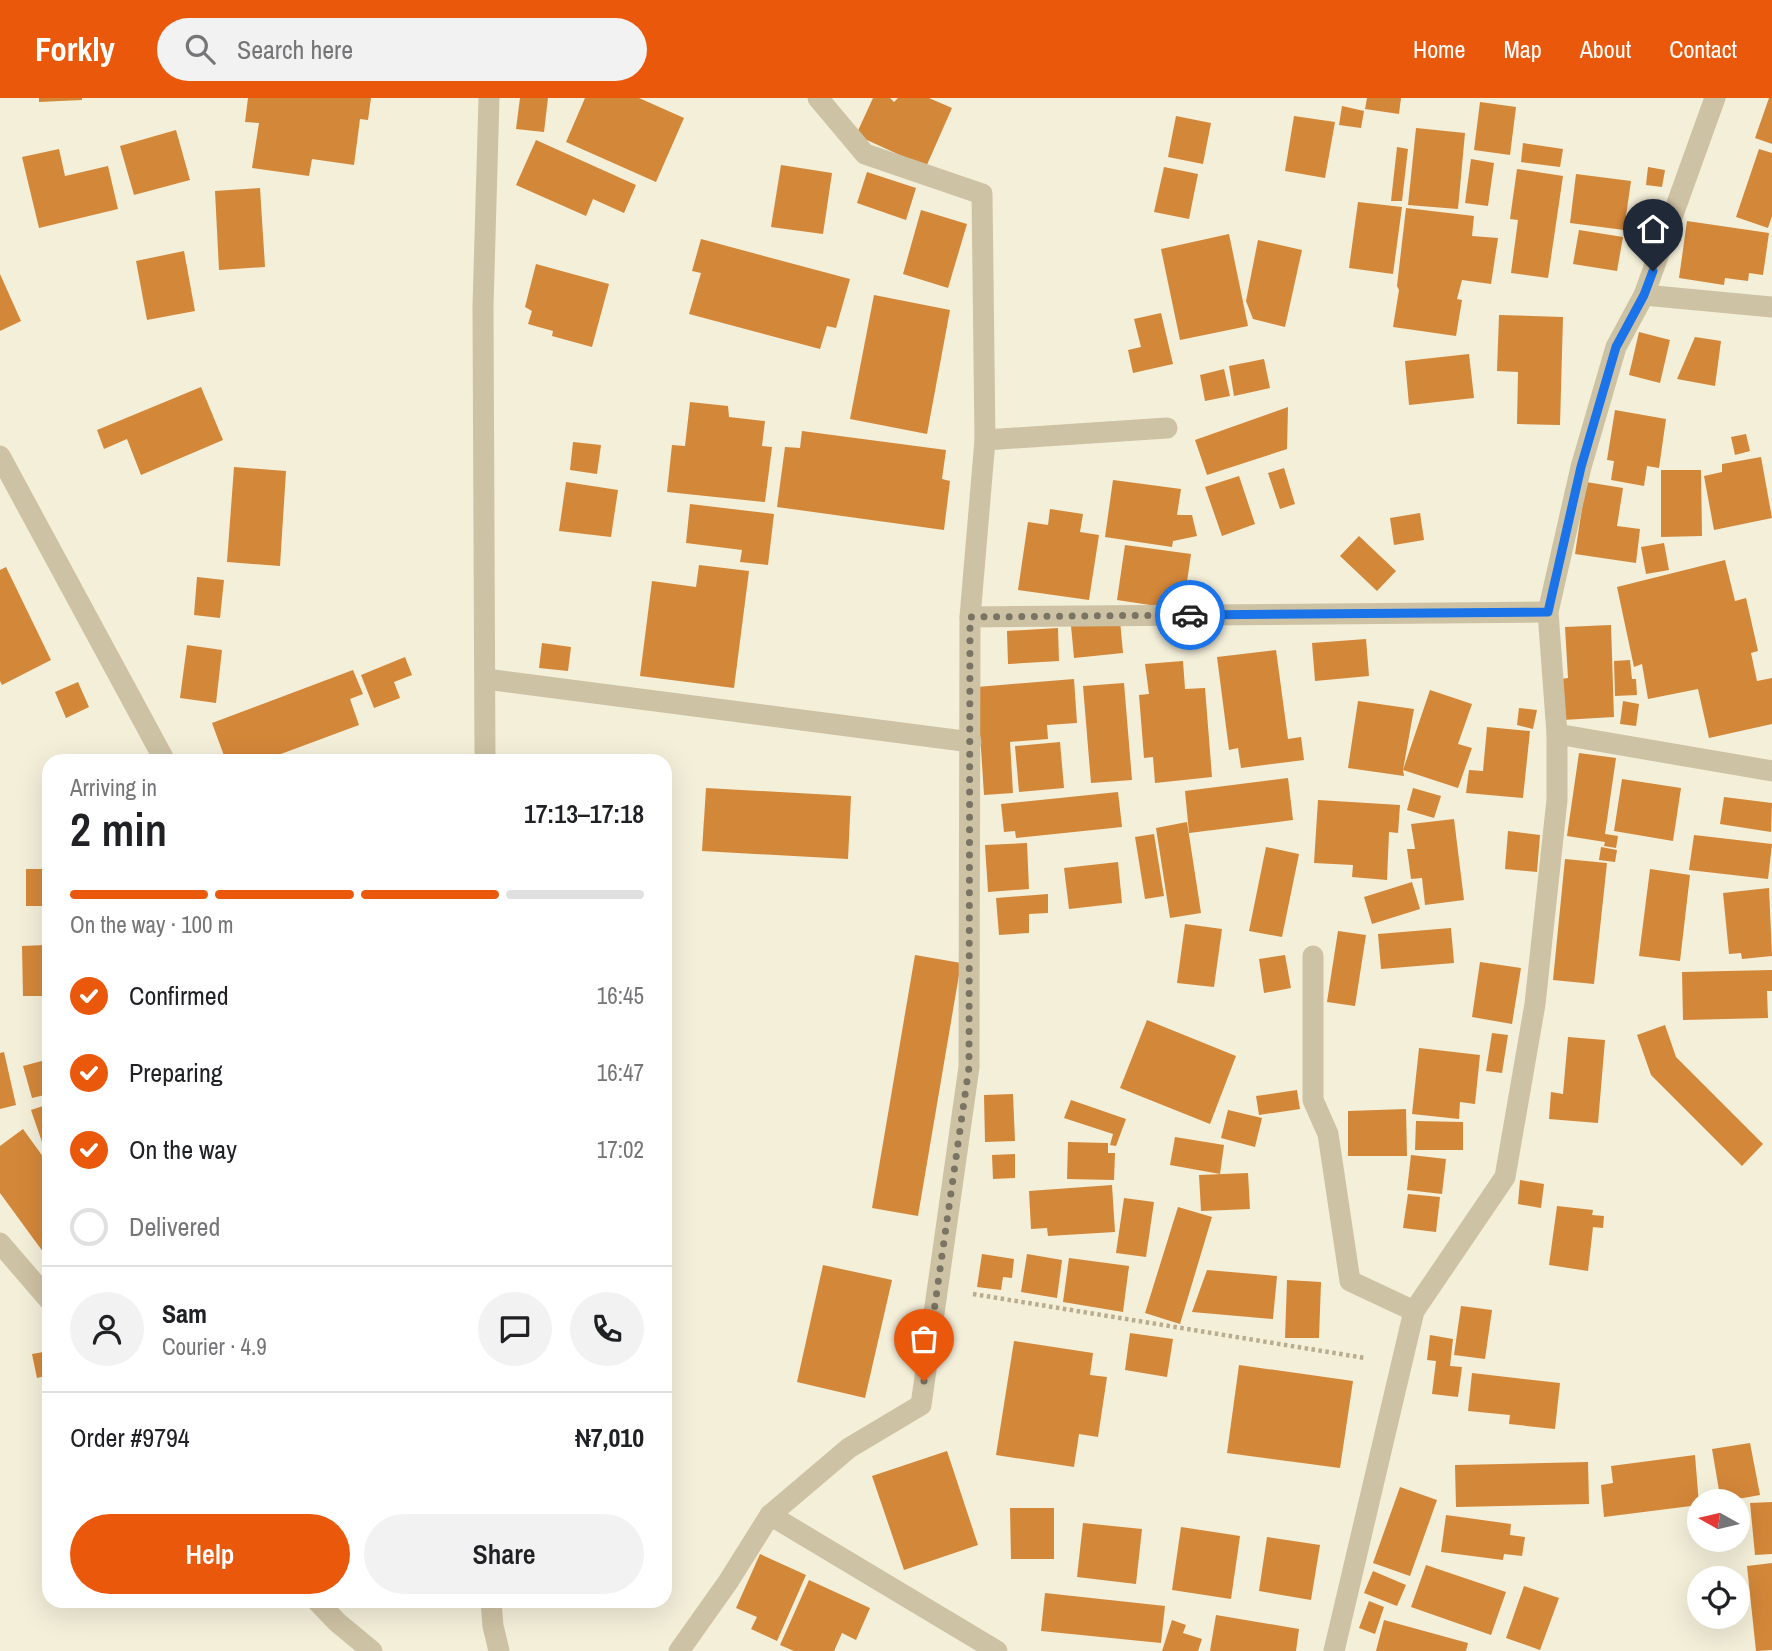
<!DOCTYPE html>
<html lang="en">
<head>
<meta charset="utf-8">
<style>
  body { margin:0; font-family:"Archivo Narrow",sans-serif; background:#f2f2f2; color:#202124; height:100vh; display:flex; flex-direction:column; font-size:26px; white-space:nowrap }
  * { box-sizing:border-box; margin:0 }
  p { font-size:23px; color:#757577 }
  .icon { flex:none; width:38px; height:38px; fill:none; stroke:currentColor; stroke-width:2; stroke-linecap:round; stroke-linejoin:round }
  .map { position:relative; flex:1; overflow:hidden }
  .drawer { position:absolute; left:42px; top:656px; width:630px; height:854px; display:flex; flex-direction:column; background:#fff; border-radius:21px; box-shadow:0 7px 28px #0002 }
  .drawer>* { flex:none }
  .needle { width:46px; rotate:278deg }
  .controls { position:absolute; left:1687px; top:1391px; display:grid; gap:14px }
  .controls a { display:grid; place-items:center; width:63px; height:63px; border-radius:50%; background:#fff; box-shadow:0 7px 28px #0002; font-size:35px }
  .pin { position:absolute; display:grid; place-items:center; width:60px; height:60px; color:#fff; margin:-72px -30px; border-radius:50% 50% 50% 0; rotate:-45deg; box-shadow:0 0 7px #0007 }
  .pin .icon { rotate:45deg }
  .courier { position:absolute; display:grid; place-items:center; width:70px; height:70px; margin:-35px; border:5px solid #1a73e8; border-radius:50%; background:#fff; color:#222; box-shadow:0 2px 9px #0007 }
  .headline em { font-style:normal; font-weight:600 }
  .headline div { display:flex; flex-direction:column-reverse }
  .headline { display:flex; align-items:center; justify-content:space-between; height:119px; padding:0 28px }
  h1 { font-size:46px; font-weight:600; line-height:52px }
  .bar { display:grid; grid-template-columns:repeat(4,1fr); gap:10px 7px; align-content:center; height:84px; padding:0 28px }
  .bar i { height:9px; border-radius:5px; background:#e0e0e0 }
  .bar .on { background:#ea580c }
  .bar p { grid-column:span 4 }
  .line { display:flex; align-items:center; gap:18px; padding:0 28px; border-top:2px solid #e0e0e0 }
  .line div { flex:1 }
  .round { display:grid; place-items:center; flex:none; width:74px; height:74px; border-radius:37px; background:#f2f2f2 }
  ol { padding:0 28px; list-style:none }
  li { display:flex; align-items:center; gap:21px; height:77px }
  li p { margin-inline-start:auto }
  li .icon { padding:7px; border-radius:50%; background:#ea580c; color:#fff; stroke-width:4 }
  li:last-child { color:#757577 }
  li i { width:38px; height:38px; border:4px solid #e0e0e0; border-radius:50% }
  .primary-button { display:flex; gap:14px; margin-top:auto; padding:14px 28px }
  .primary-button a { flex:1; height:80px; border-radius:42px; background:#ea580c; color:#fff; font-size:28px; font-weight:600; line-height:80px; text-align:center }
  .primary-button a+a { background:#f2f2f2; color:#202124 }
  header { display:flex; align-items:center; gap:42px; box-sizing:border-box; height:98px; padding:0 35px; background:#ea580c; color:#fff }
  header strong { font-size:33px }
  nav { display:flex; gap:38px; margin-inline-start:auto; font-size:24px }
  .search { width:490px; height:63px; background:#f2f2f2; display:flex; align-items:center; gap:18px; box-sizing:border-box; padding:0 24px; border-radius:38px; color:#757577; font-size:26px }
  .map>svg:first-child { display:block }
  .building { fill:#d38739 }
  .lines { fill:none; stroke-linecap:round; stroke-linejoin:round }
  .path { stroke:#baac8e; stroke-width:4.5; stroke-dasharray:3.5 3.5; stroke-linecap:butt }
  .street { stroke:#cec2a4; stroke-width:21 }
  .done { stroke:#7a7465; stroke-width:7; stroke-dasharray:0 12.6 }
  .route { stroke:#1a73e8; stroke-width:9 }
</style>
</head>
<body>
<header>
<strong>Forkly</strong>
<div class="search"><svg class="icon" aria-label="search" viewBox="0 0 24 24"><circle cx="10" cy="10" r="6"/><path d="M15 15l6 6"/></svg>Search here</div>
<nav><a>Home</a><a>Map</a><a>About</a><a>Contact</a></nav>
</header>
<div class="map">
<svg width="1772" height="1553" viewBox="0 0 1772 1553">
  <rect width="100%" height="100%" fill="#f4efd9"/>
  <g class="building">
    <path d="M39 0H82V2L39 4Z"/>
    <path d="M248 0H371L368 22 360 21 354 67 312 61 309 78 252 70 259 25 245 24Z"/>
    <path d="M520 0H548L544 34 516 31Z"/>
    <path d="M585 0H639L684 20 656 84 566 44Z"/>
    <path d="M873 0H890L894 4 898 0H929L952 10 926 69 856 37Z"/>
    <path d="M1367 0H1401L1399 16 1365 11Z"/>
    <path d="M1769 0H1772V46L1755 40Z"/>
    <path d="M1480 4 1516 9 1510 57 1474 52Z"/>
    <path d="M1342 8 1364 13 1361 30 1339 27Z"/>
    <path d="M1176 18 1211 25 1203 66 1168 59Z"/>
    <path d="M1294 18 1335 24 1325 80 1285 73Z"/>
    <path d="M1416 30 1465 35 1458 111 1408 107Z"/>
    <path d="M176 32 190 82 134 97 120 48Z"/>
    <path d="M536 42 636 87 624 115 593 101 586 118 516 87Z"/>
    <path d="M1523 45 1563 51 1560 69 1521 64Z"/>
    <path d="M1397 49 1408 51 1402 103H1391Z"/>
    <path d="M59 51 65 78 108 68 118 111 39 130 22 59Z"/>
    <path d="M1759 51 1772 55V118L1768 130 1736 119Z"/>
    <path d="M1471 61 1494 65 1488 108 1465 105Z"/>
    <path d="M781 67 832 75 823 136 771 129Z"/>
    <path d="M1164 69 1198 76 1189 121 1154 114Z"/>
    <path d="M1648 69 1665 72 1662 89 1646 87Z"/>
    <path d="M1517 71 1563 78 1548 180 1511 175 1518 122 1510 121Z"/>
    <path d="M867 74 916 90 906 122 857 105Z"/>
    <path d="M1576 76 1631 83 1624 132 1570 125Z"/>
    <path d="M260 90 265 169 219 172 215 93Z"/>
    <path d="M1358 104 1402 109 1393 176 1349 170Z"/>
    <path d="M1406 110 1474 118 1472 138 1498 140 1491 186 1462 182 1457 201 1462 202 1456 238 1393 229 1399 192 1397 188Z"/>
    <path d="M921 112 967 126 948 190 903 176Z"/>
    <path d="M1687 123 1769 135 1763 177 1749 175 1748 183 1725 180 1724 187 1679 180Z"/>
    <path d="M1579 132 1623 139 1617 173 1573 166Z"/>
    <path d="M1229 136 1248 228 1180 242 1161 151Z"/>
    <path d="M701 141 850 181 836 230 827 228 820 251 689 216 701 175 692 173Z"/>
    <path d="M1258 142 1302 152 1285 229 1253 221 1246 203Z"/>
    <path d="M184 153 195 213 147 222 136 163Z"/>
    <path d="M536 166 609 186 592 249 552 238 553 233 528 226 532 213 525 209Z"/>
    <path d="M0 176 21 223 0 233Z"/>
    <path d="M874 197 950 212 927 336 850 321Z"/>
    <path d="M1161 215 1173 266 1133 275 1128 252 1141 249 1134 221Z"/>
    <path d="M1499 217 1563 219 1560 327 1517 326 1518 274 1497 273Z"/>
    <path d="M1639 234 1670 242 1660 285 1629 277Z"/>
    <path d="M1695 239 1721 243 1715 288 1677 281Z"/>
    <path d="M1469 256 1474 300 1409 307 1405 263Z"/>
    <path d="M1264 261 1270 290 1234 298 1229 268Z"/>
    <path d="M1224 271 1230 298 1205 303 1200 277Z"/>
    <path d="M201 289 223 342 141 377 127 341 104 351 97 332Z"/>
    <path d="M690 304 728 308 729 319 765 323 762 348 772 349 765 404 667 394 672 347 685 348Z"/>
    <path d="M1288 309 1287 351 1207 377 1195 342Z"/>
    <path d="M1615 312 1666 321 1659 370 1647 368 1644 388 1611 382 1614 363 1607 362Z"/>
    <path d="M802 333 946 352 942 381 950 383 944 432 777 409 785 349 800 350Z"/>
    <path d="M1746 336 1750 353 1735 357 1731 339Z"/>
    <path d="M573 344 601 347 597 376 570 372Z"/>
    <path d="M1761 359 1772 420 1714 432 1704 378 1722 374V366Z"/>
    <path d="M234 369 286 373 280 468 227 464Z"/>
    <path d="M1284 370 1295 406 1280 411 1268 375Z"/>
    <path d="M1661 372H1701L1702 438 1661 439Z"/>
    <path d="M1239 378 1255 426 1222 438 1205 389Z"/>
    <path d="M1113 382 1181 391 1177 417H1192L1197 438 1173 443 1172 449 1105 439Z"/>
    <path d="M566 384 618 392 611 439 559 433Z"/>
    <path d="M1586 384 1623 390 1617 428 1640 431 1636 465 1575 456Z"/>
    <path d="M690 406 774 416 768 467 740 464 742 452 686 445Z"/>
    <path d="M1050 411 1083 416 1080 434 1099 437 1089 502 1018 492 1028 424 1048 427Z"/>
    <path d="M1420 415 1424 442 1394 447 1390 420Z"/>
    <path d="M1359 438 1396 473 1377 493 1340 458Z"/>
    <path d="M1664 445 1669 472 1646 476 1641 449Z"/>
    <path d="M1125 447 1191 456 1183 512 1117 502Z"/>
    <path d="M1725 462 1735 503 1746 500 1758 553 1751 555 1757 583 1772 580V626L1709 640 1698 591 1648 601 1642 566 1634 569 1617 489Z"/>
    <path d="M699 467 749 473 734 590 640 578 652 483 696 489Z"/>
    <path d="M6 469 51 562 2 587 0 583V472Z"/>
    <path d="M197 479 224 482 220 520 194 517Z"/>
    <path d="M1120 523 1123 555 1074 560 1071 528Z"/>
    <path d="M1611 527 1614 619 1562 622 1561 581 1568 580 1565 529Z"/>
    <path d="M1058 530 1059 563 1008 566 1007 533Z"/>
    <path d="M1366 541 1369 578 1315 583 1312 545Z"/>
    <path d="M542 545 571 549 568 573 539 570Z"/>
    <path d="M187 547 222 552 216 605 180 600Z"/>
    <path d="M1276 552 1288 641 1301 639 1304 662 1241 670 1238 650 1229 652 1217 559Z"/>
    <path d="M405 559 412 577 394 584 400 600 374 610 361 577Z"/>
    <path d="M1630 562 1632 581H1636L1637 597 1615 598 1614 563Z"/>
    <path d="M1183 563 1185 591 1205 590 1212 679 1155 685 1153 659 1144 660 1139 597 1149 596 1145 566Z"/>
    <path d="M353 572 363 596 350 601 359 627 262 663H226L212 625Z"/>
    <path d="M1074 581 1077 625 1047 627 1048 641 1010 644 1013 695 984 697 977 589Z"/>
    <path d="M78 584 89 609 66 620 55 594Z"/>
    <path d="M1124 585 1132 682 1091 685 1083 588Z"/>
    <path d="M1430 592 1472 606 1458 646 1472 650 1458 690 1403 672Z"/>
    <path d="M1358 603 1414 611 1403 672 1404 678 1348 670Z"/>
    <path d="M1623 603 1639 606 1636 628 1620 626Z"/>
    <path d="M1519 610 1537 612 1533 631 1517 627Z"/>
    <path d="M1487 629 1530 633 1523 700 1466 695 1469 672 1483 673Z"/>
    <path d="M1060 644 1064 690 1019 694 1015 648Z"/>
    <path d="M1579 655 1616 660 1605 736 1618 738 1616 750 1604 748 1605 744 1567 738Z"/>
    <path d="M1288 680 1293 722 1189 735 1185 693Z"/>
    <path d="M1622 681 1681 690 1673 743 1614 733Z"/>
    <path d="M706 690 851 698 848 761 702 753Z"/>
    <path d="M1413 690 1441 698 1434 720 1407 712Z"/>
    <path d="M1118 694 1122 729 1016 740 1015 733 1004 734 1001 706Z"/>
    <path d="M1724 699 1772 705 1771 734 1720 726Z"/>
    <path d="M1318 702 1400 707 1398 735 1389 734 1387 782 1352 779 1353 767 1314 765Z"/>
    <path d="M1454 721 1464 802 1425 807 1422 780 1411 781 1407 751H1415L1411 726Z"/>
    <path d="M1187 724 1201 815 1170 820 1156 730Z"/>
    <path d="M1508 733 1540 737 1537 774 1505 771Z"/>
    <path d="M1154 736 1164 798 1145 801 1135 739Z"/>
    <path d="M1694 737 1772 746 1768 781 1689 772Z"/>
    <path d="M1027 745 1029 791 988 794 985 747Z"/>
    <path d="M1266 749 1299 756 1282 839 1249 833Z"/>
    <path d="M1601 749 1617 752 1615 764 1599 762Z"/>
    <path d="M1565 761 1607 765 1594 886 1553 882Z"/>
    <path d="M1118 764 1122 805 1069 811 1064 770Z"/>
    <path d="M26 771H49V898H23L22 848 45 847 44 808H26Z"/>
    <path d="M1650 771 1690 777 1680 863 1639 858Z"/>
    <path d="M1412 784 1420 811 1372 826 1364 799Z"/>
    <path d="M1769 790 1772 858 1742 861 1741 855 1729 856 1723 795Z"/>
    <path d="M1048 796V815L1029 816V835L999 837 996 800Z"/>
    <path d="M1185 826 1222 831 1214 889 1177 885Z"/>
    <path d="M1451 830 1454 865 1381 871 1378 836Z"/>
    <path d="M1338 833 1366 837 1355 908 1327 904Z"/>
    <path d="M915 857 961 865 918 1118 872 1110Z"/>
    <path d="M1285 857 1291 890 1264 895 1259 861Z"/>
    <path d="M1480 864 1521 870 1512 926 1472 919Z"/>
    <path d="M1772 872V893H1767L1768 920 1683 922 1682 874Z"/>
    <path d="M1147 922 1236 958 1210 1026 1120 990Z"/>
    <path d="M1665 927 1676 959 1763 1046 1742 1068 1651 977 1637 937Z"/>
    <path d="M1492 935 1508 937 1502 975 1486 973Z"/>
    <path d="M1568 939 1605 942 1598 1025 1549 1021 1551 994 1563 996Z"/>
    <path d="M1419 950 1480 957 1475 1006 1460 1004 1459 1021 1412 1016Z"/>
    <path d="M4 954 16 1007 0 1011V955Z"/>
    <path d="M49 961V996L32 1000 23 968Z"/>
    <path d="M1297 992 1300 1011 1259 1017 1256 998Z"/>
    <path d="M1013 996 1015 1043 985 1044 984 997Z"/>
    <path d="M1071 1002 1126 1021 1116 1048 1110 1047 1113 1036 1064 1020Z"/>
    <path d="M49 1006V1045L43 1047 31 1012Z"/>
    <path d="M1406 1011 1407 1058H1348V1013Z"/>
    <path d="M1228 1012 1262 1020 1255 1049 1221 1040Z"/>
    <path d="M1416 1023 1463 1024V1052H1415Z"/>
    <path d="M23 1031 49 1067V1162L0 1095V1048Z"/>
    <path d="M1175 1039 1224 1047 1220 1076 1170 1067Z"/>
    <path d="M1068 1044 1108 1045V1055H1115L1114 1082 1067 1081Z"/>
    <path d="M1015 1056V1080L993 1081 992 1057Z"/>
    <path d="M1411 1057 1446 1061 1442 1096 1407 1092Z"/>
    <path d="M1248 1075 1250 1111 1201 1113 1199 1077Z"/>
    <path d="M1520 1082 1544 1086 1541 1110 1518 1106Z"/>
    <path d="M1112 1087 1115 1134 1048 1138 1047 1130 1031 1131 1029 1093Z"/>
    <path d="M1408 1096 1440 1099 1436 1134 1403 1130Z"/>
    <path d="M1124 1100 1154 1104 1146 1159 1116 1155Z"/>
    <path d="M1557 1108 1593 1112 1592 1117 1604 1118 1603 1130 1593 1129 1588 1173 1549 1167Z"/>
    <path d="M1178 1109 1212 1119 1180 1226 1145 1215Z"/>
    <path d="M982 1156 1014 1161 1012 1180 1003 1179 1001 1192 977 1189Z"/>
    <path d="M1027 1156 1062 1162 1057 1200 1021 1194Z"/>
    <path d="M1069 1160 1129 1168 1123 1214 1063 1204Z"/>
    <path d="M823 1167 892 1182 865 1300 797 1284Z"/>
    <path d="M1207 1172 1277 1178 1273 1221 1192 1214Z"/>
    <path d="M1287 1182 1321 1184 1319 1240H1285Z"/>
    <path d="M1461 1208 1492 1212 1485 1261 1454 1257Z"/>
    <path d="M1130 1235 1173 1241 1167 1279 1125 1272Z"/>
    <path d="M1430 1237 1453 1241 1450 1268 1462 1269 1458 1299 1432 1296 1436 1263 1427 1262Z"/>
    <path d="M1014 1243 1093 1255 1090 1277 1107 1279 1098 1339 1079 1336 1074 1369 996 1357Z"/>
    <path d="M49 1253V1277L37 1280 32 1256Z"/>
    <path d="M1239 1267 1353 1283 1340 1370 1227 1355Z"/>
    <path d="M1472 1275 1560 1285 1555 1331 1509 1326 1510 1317 1468 1313Z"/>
    <path d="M1750 1345 1760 1397 1721 1404 1712 1351Z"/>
    <path d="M947 1353 978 1447 904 1472 872 1378Z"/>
    <path d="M1695 1357 1699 1407 1604 1419 1601 1387 1613 1385 1611 1368Z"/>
    <path d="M1588 1364 1589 1406 1456 1409 1455 1367Z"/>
    <path d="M1400 1389 1437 1402 1410 1478 1373 1465Z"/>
    <path d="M1772 1404V1456L1755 1457 1750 1405Z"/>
    <path d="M1010 1410H1054V1461H1011Z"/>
    <path d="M1446 1417 1511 1426 1510 1437 1525 1439 1522 1458 1504 1456 1503 1462 1441 1454Z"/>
    <path d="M1083 1425 1142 1431 1136 1486 1077 1479Z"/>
    <path d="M1181 1429 1240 1438 1231 1501 1172 1492Z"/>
    <path d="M1267 1439 1320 1447 1311 1502 1259 1493Z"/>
    <path d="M760 1456 806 1477 777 1543 751 1531 757 1519 736 1510Z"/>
    <path d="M1772 1465V1552L1756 1553 1747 1468Z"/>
    <path d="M1426 1467 1506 1494 1491 1537 1411 1509Z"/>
    <path d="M1373 1473 1406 1487 1397 1508 1364 1495Z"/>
    <path d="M809 1482 870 1510 856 1542 842 1535 834 1553H794L780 1547Z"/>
    <path d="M1524 1488 1559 1500 1540 1552 1506 1540Z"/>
    <path d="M1045 1495 1165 1508 1161 1545 1041 1533Z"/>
    <path d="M1369 1503 1384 1509 1375 1536 1359 1530Z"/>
    <path d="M1216 1517 1299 1531 1296 1553H1210Z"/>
    <path d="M1172 1522 1186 1527 1183 1535 1202 1541 1198 1553H1162Z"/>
    <path d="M1384 1522 1468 1545 1466 1553H1376Z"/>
  </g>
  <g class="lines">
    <path class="path" d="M973 1196 1365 1260"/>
    <g class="street">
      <path d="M818 0 865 56 982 96 985 342 970 519 969 969 921 1307 849 1350 770 1417 997 1553"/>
      <path d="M1644 197 1772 209"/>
      <path d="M985 342 1167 330"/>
      <path d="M0 358 165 663"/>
      <path d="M970 519 1548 514"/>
      <path d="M486 581 971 644"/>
      <path d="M1557 636 1772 673"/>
      <path d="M485 663 483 208 489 0"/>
      <path d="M1313 858V1002L1328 1036 1350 1183 1414 1213"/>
      <path d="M0 1145 49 1202"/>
      <path d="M317 1503 337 1524 372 1553"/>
      <path d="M491 1503 493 1528 499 1553"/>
      <path d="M679 1553 728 1484 770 1417"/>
      <path d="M1334 1553 1414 1213 1505 1079 1535 906 1557 702V636L1548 514 1581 369 1616 249 1644 197 1715 0"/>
    </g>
  </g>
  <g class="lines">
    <path class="done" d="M924 1283 969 969 970 519 1190 517"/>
    <path class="route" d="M1190 517 1548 514 1581 369 1616 249 1644 197 1653 173"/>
  </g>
</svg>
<div class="controls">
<a><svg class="needle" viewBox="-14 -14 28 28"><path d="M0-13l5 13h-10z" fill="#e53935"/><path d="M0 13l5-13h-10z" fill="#757577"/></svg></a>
<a><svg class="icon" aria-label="locate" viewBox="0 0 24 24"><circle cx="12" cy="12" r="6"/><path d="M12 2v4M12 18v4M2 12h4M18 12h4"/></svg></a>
</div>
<div class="pin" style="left:924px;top:1283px;background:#ea580c"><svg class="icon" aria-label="bag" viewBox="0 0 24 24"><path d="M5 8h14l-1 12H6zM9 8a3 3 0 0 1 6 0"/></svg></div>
<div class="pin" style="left:1653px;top:173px;background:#1f2937"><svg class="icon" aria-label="home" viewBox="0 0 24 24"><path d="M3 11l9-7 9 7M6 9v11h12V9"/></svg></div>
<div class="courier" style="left:1190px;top:517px"><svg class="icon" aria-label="car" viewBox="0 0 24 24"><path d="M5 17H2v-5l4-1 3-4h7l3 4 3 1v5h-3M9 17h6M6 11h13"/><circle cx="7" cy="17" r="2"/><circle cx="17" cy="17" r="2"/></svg></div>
<section class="drawer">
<div class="headline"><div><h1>2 min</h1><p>Arriving in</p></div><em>17:13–17:18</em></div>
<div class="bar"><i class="on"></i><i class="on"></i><i class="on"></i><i></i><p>On the way · 100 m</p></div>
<ol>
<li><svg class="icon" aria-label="check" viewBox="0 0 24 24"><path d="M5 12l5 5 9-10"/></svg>Confirmed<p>16:45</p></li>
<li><svg class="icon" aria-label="check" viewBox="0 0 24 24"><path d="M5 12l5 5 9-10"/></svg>Preparing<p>16:47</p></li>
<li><svg class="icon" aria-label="check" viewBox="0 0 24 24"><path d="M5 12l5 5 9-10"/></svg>On the way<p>17:02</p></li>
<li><i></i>Delivered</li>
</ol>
<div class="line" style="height:126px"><a class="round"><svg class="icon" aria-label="person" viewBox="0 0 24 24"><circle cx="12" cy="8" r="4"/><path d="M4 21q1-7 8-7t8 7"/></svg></a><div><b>Sam</b><p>Courier · 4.9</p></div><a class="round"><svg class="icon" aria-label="chat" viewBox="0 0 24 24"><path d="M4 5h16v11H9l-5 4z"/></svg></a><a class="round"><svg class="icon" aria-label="phone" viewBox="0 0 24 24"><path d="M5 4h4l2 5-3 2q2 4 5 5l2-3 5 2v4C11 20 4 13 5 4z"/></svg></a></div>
<div class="line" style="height:91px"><div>Order #9794</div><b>₦7,010</b></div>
<div class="primary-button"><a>Help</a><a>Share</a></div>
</section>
</div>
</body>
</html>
